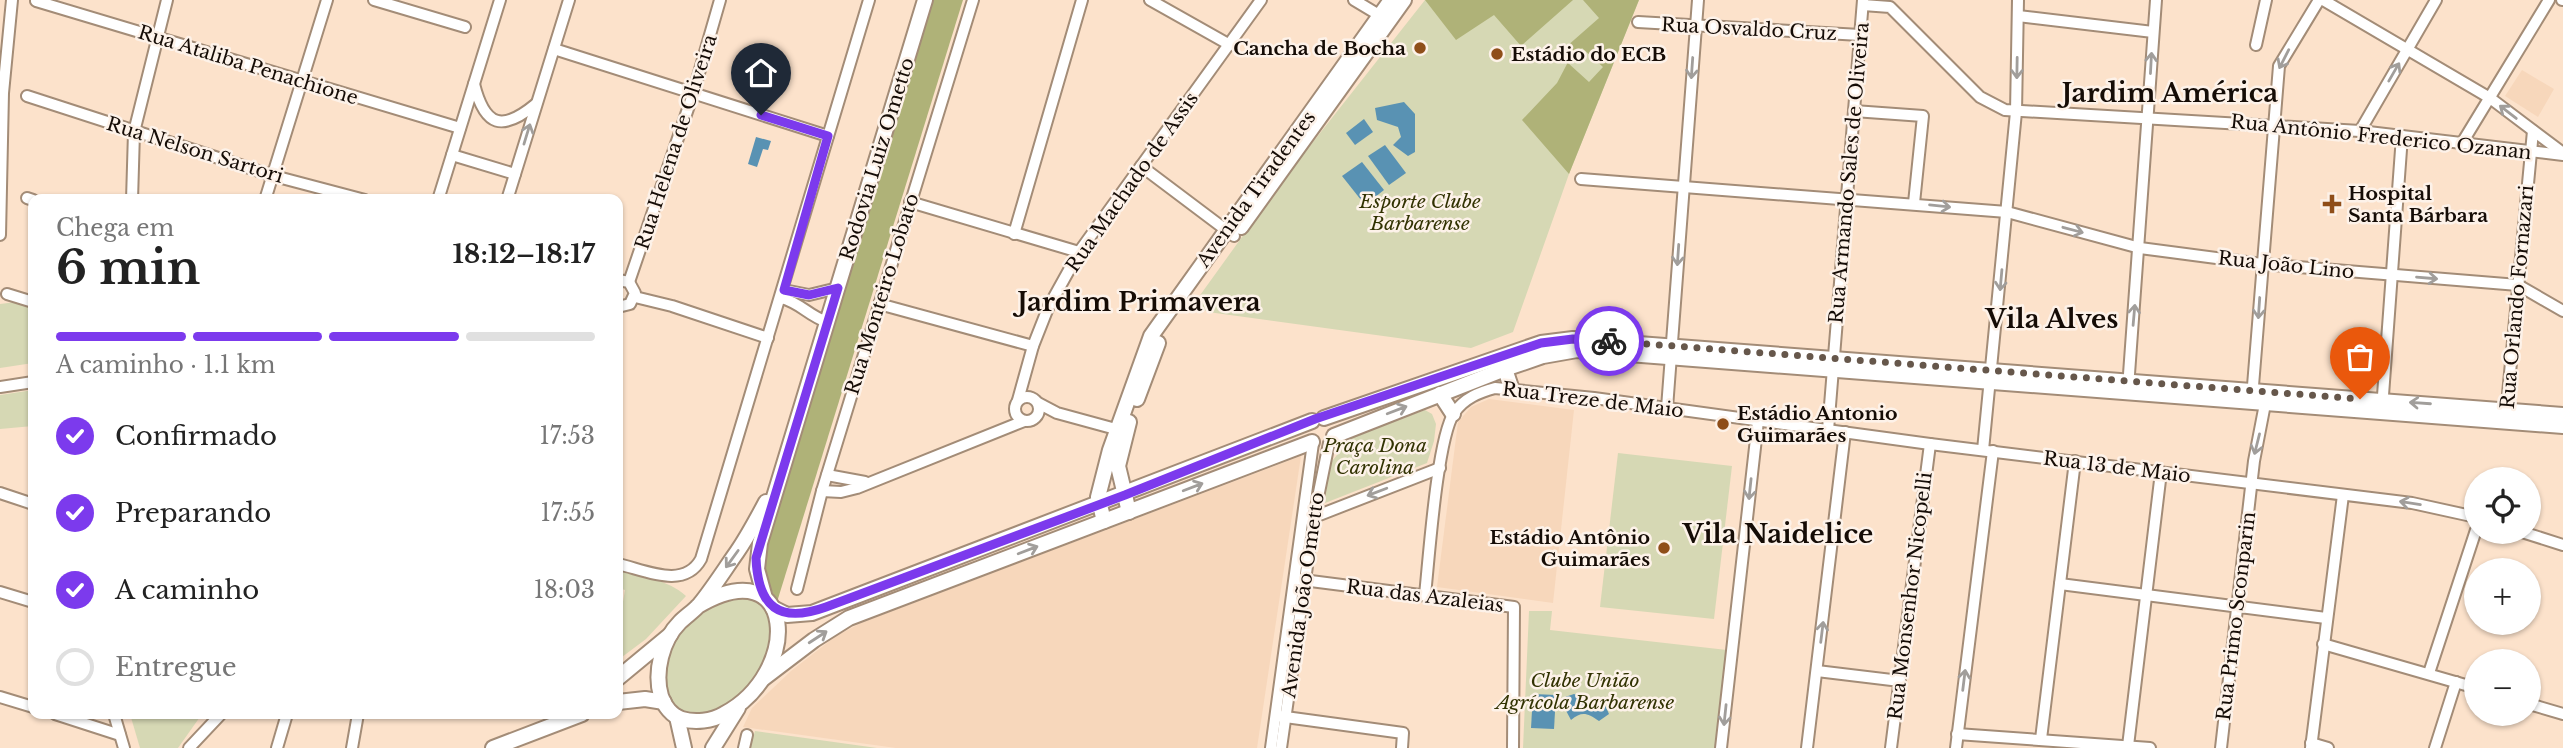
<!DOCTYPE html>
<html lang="pt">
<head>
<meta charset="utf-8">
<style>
  body { margin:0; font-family:"Libre Baskerville",serif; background:#f6f6f6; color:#222; height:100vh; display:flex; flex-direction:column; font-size:26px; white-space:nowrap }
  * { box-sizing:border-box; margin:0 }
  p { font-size:23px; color:#767676 }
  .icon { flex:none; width:38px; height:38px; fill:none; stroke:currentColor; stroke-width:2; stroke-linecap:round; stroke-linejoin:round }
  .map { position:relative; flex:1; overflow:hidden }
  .sheet { position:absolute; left:28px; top:194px; width:595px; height:525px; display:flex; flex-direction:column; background:#fff; border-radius:14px; box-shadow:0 2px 5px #0004 }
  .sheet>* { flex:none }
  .buttons { position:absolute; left:2464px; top:467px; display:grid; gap:14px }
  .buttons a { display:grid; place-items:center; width:77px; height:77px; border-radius:50%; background:#fff; box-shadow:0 2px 5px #0004; font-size:35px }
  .pin { position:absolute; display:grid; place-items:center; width:60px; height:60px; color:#fff; margin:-72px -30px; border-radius:50% 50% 50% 0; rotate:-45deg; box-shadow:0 0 7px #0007 }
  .pin .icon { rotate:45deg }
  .courier { position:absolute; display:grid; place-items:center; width:70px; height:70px; margin:-35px; border:5px solid #7c3aed; border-radius:50%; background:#fff; color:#222; box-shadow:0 2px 9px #0007 }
  .summary em { font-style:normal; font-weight:800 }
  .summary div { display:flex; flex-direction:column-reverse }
  .summary { display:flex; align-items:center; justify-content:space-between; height:119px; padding:0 28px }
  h1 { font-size:46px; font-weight:800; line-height:52px }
  .bar { display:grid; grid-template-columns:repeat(4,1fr); gap:10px 7px; align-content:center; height:84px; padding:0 28px }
  .bar i { height:9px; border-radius:5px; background:#e0e0e0 }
  .bar .current { background:#7c3aed }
  .bar p { grid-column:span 4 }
  ol { padding:0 28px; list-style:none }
  li { display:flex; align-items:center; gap:21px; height:77px }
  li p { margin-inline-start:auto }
  li .icon { padding:7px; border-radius:50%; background:#7c3aed; color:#fff; stroke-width:4 }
  li:last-child { color:#767676 }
  li i { width:38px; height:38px; border:4px solid #e0e0e0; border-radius:50% }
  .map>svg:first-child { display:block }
  .built { fill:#f7d7bb }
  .green { fill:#d6d8b4 }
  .forest { fill:#afb278; fill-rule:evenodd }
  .water { fill:#5992b3 }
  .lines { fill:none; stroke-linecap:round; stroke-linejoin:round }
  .minor-casing { stroke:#a38c77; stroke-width:14 }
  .major-casing { stroke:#a38c77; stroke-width:18 }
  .minor { stroke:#fff; stroke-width:10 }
  .major { stroke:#fff; stroke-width:14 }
  .oneway { stroke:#a19e9b }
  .done { stroke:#66574b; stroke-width:7; stroke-dasharray:0 12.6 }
  .route { stroke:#7c3aed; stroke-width:9 }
  .poi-dot { fill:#8f4e19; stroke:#fdf2e9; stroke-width:2.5 }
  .labels { text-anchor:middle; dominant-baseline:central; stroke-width:5; stroke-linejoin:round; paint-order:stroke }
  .street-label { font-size:19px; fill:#150c06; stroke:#fdf2e9 }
  .poi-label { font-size:19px; font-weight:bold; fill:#150c06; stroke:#fdf2e9; text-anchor:start }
  .park-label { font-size:19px; font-style:italic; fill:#313202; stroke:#fdf2e9 }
  .district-label { font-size:26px; font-weight:bold; fill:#150c06; stroke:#fdf2e9 }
</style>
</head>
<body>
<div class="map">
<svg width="2563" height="748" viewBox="0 0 2563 748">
  <rect width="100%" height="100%" fill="#fce2cb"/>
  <g class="built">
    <path d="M2522 70 2554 89 2538 117 2505 96Z"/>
    <path d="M1489 399 1574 410 1553 603 1437 587 1458 422 1471 407Z"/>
    <path d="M1301 456 1257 748H896L743 727 752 708 791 671 836 636 863 622Z"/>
  </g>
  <g class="green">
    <path d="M1425 0H1639L1569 174 1513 332 1471 348 1208 312 1193 305 1283 180Z"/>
    <path d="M16 302 33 305V363L0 368V304Z"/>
    <path d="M33 390V426L0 429V395Z"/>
    <path d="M1425 410 1432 414 1436 424 1434 441 1427 463 1325 503 1329 465 1352 436Z"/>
    <path d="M1618 453 1732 466 1714 619 1600 607Z"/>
    <path d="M618 571C641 577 668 579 686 596L646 639 618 660V631L625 590 618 588Z"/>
    <path d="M720 599C730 599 744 596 753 600 809 623 734 733 683 714 678 713 673 707 670 704 667 694 663 682 662 671 660 639 697 614 720 599Z"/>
    <path d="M1529 611H1552L1550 630 1727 650 1717 748H1523Z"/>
    <path d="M130 714H202L178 748H140Z"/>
    <path d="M755 731 877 748H750Z"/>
  </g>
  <g class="forest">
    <path d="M929 0H963L777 602 760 566Z"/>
    <path d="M1425 0H1573L1521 46 1494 15 1456 40Z"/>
    <path d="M1583 0H1639L1569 174 1522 120 1557 83 1567 64 1558 54 1599 18ZM1582 48 1603 67 1589 82 1568 63Z"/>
  </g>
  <g class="water">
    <path d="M1404 102 1415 114V152L1408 156 1393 145 1401 137 1398 127 1377 120 1375 108Z"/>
    <path d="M1364 119 1373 132 1355 145 1346 133Z"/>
    <path d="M756 137 771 141 768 150 763 149 757 167 748 164Z"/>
    <path d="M1385 145 1406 173 1389 185 1368 156Z"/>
    <path d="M1362 162 1384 190 1365 205 1342 176Z"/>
    <path d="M1533 694 1556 695 1554 729 1531 728Z"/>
    <path d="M1574 694 1605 705 1609 714 1599 721C1587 713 1582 711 1571 720L1563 705 1565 697Z"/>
  </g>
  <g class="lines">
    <defs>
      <g id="minor">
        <path d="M374 0 465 27"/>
        <path d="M1150 0 1230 45"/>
        <path d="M1354 0 1384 18"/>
        <path d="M2323 0 2490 98 2563 153"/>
        <path d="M2562 0H2563"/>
        <path d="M36 1 460 128"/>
        <path d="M1863 5 1890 7 1980 97 2005 110 2360 131 2563 155"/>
        <path d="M2018 16 2153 32"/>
        <path d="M1638 22 1860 35"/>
        <path d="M2256 45 2266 0"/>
        <path d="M554 49 828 136"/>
        <path d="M474 84C485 127 502 132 536 104"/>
        <path d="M27 96 274 176 365 200"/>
        <path d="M1854 111 1923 116 1914 203"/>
        <path d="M2360 131 2436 0"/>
        <path d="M2462 143 2549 0"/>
        <path d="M452 155 515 174"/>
        <path d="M1141 166 1234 236"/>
        <path d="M1581 179 2007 212 2140 248 2262 264 2518 285 2563 311"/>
        <path d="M27 198 33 200"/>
        <path d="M132 200 134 132 167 0"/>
        <path d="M265 200 327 0"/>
        <path d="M438 200 500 0"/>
        <path d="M507 200 569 0"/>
        <path d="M910 202 1079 252"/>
        <path d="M1014 234 1082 0"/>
        <path d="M0 235 3 93 12 0"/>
        <path d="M618 280 629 282 635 293 630 304 618 307"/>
        <path d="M629 282 693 94 720 0"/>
        <path d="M784 290 809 295 838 288"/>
        <path d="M7 294 33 302"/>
        <path d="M635 297 672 306 768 338"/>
        <path d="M781 298C801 303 807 315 827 322"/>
        <path d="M879 304 1033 346"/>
        <path d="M0 387 33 382"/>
        <path d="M2128 388 2156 0"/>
        <circle cx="1027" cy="409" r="12"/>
        <path d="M2252 398 2279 66 2319 0"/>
        <path d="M1018 400 1033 346 1048 308 1079 252 1261 0"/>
        <path d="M1038 403 1057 413 1123 431"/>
        <path d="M1667 408 1698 0"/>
        <path d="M2382 409 2402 136"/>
        <path d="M2506 415 2533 131"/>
        <path d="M1828 430 1863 0"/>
        <path d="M1983 450 2016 112 2018 0"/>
        <path d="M827 475 865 482"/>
        <path d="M822 491 841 492 857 488 1024 421"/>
        <path d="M0 493 33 504"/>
        <path d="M1309 519 1440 468"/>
        <path d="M2522 532 2563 545"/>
        <path d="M618 564C645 570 684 590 701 559L869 0"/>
        <path d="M1295 579 1514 607 1513 748"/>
        <path d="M2060 584 2326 618"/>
        <path d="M797 589 822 491 973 0"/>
        <path d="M0 592 33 602"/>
        <path d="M1425 595C1429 558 1437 439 1454 413 1464 398 1480 392 1495 388L1594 398 1930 444 2412 503 2476 517"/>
        <path d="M2323 644 2476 688"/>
        <path d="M1817 671 1900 681"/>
        <path d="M2429 673 2476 530"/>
        <path d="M0 697 33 707"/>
        <path d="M2529 704 2563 714"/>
        <path d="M55 714 120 735"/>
        <path d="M114 714 124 748"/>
        <path d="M1278 716 1403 733 1402 748"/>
        <path d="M1957 734 2150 748"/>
        <path d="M2041 739 2075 461"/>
        <path d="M2311 743 2328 748"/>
        <path d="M2128 746 2161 472"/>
        <path d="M189 748 221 714"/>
        <path d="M277 748 287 714"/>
        <path d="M352 748 358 714"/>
        <path d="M744 748 747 735"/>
        <path d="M1271 748 1313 443"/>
        <path d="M1281 748 1314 517 1329 443"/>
        <path d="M1721 748 1758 421"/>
        <path d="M1807 748 1845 432"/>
        <path d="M1891 748 1930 444"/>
        <path d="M1956 748 1993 451"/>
        <path d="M2221 748 2254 461 2265 404"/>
        <path d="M2311 748 2343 495"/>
        <path d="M2435 748 2456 682"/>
      </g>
      <g id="major">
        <path d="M1241 227 1404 0"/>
        <path d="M1505 369 1511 387"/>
        <path d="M1440 394 1453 414"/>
        <path d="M1137 399 1158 343"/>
        <path d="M1324 418 1541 343 1573 339 2563 415"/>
        <path d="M1129 422 1118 466 1129 512"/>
        <path d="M1334 436 1505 369 1543 356 1577 350 2563 426"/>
        <path d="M1104 521 1098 497 1110 450 1151 336 1391 0"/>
        <path d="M765 598 757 569 760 543 925 0"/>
        <path d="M698 606C797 548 802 673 724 714 712 721 695 723 682 719 672 716 664 706 661 696 654 672 662 640 680 622 686 616 694 611 700 604 713 588 725 569 737 552 748 536 757 519 766 502"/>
        <path d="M773 608 787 615 812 613 1312 421"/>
        <path d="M618 678 670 635"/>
        <path d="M764 678 814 640 849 618 1312 442"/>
        <path d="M618 702 645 699 664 702"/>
        <path d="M677 717 684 748"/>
        <path d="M493 748 582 714"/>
        <path d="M713 748 738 708"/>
      </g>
    </defs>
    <use href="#minor" class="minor-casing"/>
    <use href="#major" class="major-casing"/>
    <use href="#minor" class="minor"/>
    <use href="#major" class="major"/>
  </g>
  <defs><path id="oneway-shaft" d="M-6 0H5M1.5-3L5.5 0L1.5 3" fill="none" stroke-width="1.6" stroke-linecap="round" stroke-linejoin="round" transform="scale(1.75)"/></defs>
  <g class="oneway">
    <use href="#oneway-shaft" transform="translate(2284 59) rotate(117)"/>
    <use href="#oneway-shaft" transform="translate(2151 63) rotate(-87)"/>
    <use href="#oneway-shaft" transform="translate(1692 68) rotate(94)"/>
    <use href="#oneway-shaft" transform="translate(2017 68) rotate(91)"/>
    <use href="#oneway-shaft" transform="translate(2394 72) rotate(-60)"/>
    <use href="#oneway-shaft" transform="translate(2508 112) rotate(-142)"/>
    <use href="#oneway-shaft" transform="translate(527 134) rotate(-73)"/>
    <use href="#oneway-shaft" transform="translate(1940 206) rotate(6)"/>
    <use href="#oneway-shaft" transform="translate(2073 230) rotate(15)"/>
    <use href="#oneway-shaft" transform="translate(1678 255) rotate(94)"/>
    <use href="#oneway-shaft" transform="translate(2427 278) rotate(5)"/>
    <use href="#oneway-shaft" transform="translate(2001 280) rotate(95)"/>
    <use href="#oneway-shaft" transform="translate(2259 308) rotate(94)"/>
    <use href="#oneway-shaft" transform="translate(2134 315) rotate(-85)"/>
    <use href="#oneway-shaft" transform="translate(2420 403) rotate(-176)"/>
    <use href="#oneway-shaft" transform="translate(1397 410) rotate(-21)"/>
    <use href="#oneway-shaft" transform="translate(2257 444) rotate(104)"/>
    <use href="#oneway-shaft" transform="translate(1193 487) rotate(-21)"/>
    <use href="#oneway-shaft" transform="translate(1750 489) rotate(96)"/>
    <use href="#oneway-shaft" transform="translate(1377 492) rotate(159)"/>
    <use href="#oneway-shaft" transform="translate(2410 503) rotate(-171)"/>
    <use href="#oneway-shaft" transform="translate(1028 550) rotate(-21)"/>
    <use href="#oneway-shaft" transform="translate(732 559) rotate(126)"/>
    <use href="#oneway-shaft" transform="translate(1822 632) rotate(-83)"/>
    <use href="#oneway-shaft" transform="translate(818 637) rotate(-33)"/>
    <use href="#oneway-shaft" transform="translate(1964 680) rotate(-83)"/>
    <use href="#oneway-shaft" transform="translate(1725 715) rotate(96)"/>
  </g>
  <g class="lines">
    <path class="done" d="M1609 341 2360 399"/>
    <path class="route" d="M761 115 828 136 784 290 809 295 838 288 756 558C758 607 779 624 826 607L1125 495 1315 419 1541 343 1573 339 1609 341"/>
  </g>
  <g class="poi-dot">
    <circle cx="1420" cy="48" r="7"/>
    <circle cx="1497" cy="54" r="7"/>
    <path d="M2328.5 193.5h7v7h7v7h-7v7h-7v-7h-7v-7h7z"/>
    <circle cx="1723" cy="424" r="7"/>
    <circle cx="1664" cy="548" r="7"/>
  </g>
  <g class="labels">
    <g class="street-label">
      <text transform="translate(1749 29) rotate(3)">Rua Osvaldo Cruz</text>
      <text transform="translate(248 65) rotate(17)">Rua Ataliba Penachione</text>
      <text transform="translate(2381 137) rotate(6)">Rua Antônio Frederico Ozanan</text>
      <text transform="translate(676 142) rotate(-72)">Rua Helena de Oliveira</text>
      <text transform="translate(195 150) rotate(17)">Rua Nelson Sartori</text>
      <text transform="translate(877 159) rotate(-73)">Rodovia Luiz Ometto</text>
      <text transform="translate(1849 173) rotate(-85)">Rua Armando Sales de Oliveira</text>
      <text transform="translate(1132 182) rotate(-55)">Rua Machado de Assis</text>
      <text transform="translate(1256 189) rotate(-54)">Avenida Tiradentes</text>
      <text transform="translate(2286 265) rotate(6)">Rua João Lino</text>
      <text transform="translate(882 294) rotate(-73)">Rua Monteiro Lobato</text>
      <text transform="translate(2517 297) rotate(-85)">Rua Orlando Fornazari</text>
      <text transform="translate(1593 400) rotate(7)">Rua Treze de Maio</text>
      <text transform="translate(2117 467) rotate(7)">Rua 13 de Maio</text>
      <text transform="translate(1303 595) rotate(-82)">Avenida João Ometto</text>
      <text transform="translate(1425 596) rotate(7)">Rua das Azaleias</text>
      <text transform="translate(1910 596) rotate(-83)">Rua Monsenhor Nicopelli</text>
      <text transform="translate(2236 616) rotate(-83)">Rua Primo Sconparin</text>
    </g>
    <g class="poi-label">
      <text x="1406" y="48" text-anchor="end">Cancha de Bocha</text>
      <text x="1511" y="54">Estádio do ECB</text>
      <text x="2348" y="193">Hospital<tspan x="2348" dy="22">Santa Bárbara</tspan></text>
      <text x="1737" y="413">Estádio Antonio<tspan x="1737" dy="22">Guimarães</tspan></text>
      <text x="1650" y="537" text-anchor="end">Estádio Antônio<tspan x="1650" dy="22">Guimarães</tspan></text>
    </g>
    <g class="park-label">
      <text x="1420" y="201">Esporte Clube<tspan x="1420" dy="22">Barbarense</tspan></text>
      <text x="1375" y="445">Praça Dona<tspan x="1375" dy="22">Carolina</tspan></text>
      <text x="1585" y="680">Clube União<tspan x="1585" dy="22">Agrícola Barbarense</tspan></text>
    </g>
    <g class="district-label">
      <text x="2170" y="93">Jardim América</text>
      <text x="1139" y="302">Jardim Primavera</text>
      <text x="2052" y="319">Vila Alves</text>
      <text x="1778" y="534">Vila Naidelice</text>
    </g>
  </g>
</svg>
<div class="buttons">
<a><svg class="icon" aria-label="locate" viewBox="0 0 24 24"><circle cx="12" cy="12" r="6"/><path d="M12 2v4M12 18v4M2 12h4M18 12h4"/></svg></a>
<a>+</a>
<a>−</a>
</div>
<div class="pin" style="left:2360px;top:399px;background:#ea580c"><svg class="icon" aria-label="bag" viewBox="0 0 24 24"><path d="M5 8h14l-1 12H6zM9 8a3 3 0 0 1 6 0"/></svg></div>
<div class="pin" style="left:761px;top:115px;background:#1f2937"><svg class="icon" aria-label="home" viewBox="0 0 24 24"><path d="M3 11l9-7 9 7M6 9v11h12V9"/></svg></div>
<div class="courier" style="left:1609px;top:341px"><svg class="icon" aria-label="bike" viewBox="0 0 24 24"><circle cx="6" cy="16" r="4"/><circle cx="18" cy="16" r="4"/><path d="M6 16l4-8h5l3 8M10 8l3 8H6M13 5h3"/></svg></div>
<section class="sheet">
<div class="summary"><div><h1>6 min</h1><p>Chega em</p></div><em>18:12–18:17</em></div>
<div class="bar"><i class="current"></i><i class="current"></i><i class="current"></i><i></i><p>A caminho · 1.1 km</p></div>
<ol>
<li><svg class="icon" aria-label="check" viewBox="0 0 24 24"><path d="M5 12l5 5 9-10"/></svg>Confirmado<p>17:53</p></li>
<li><svg class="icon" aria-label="check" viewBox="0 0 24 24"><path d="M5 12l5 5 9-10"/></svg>Preparando<p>17:55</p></li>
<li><svg class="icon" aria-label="check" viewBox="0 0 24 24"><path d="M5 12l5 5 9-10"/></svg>A caminho<p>18:03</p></li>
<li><i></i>Entregue</li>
</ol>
</section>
</div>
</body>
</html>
